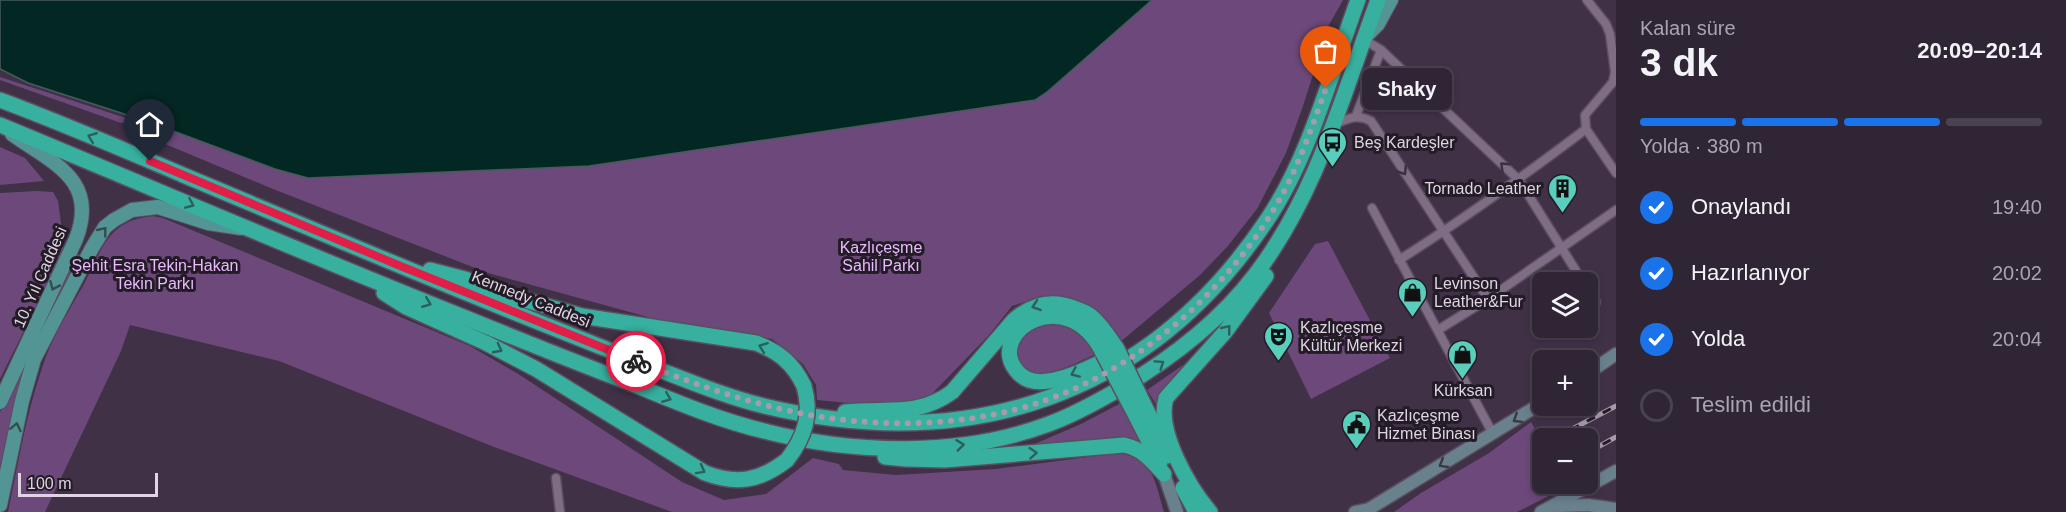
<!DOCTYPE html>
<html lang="tr">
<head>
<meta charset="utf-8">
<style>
  body { margin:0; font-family:Arial,sans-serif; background:#3c3141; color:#f1f3f6; height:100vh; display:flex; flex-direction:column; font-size:22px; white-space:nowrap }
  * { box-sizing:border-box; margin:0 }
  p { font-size:20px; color:#a8a5ad }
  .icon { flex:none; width:33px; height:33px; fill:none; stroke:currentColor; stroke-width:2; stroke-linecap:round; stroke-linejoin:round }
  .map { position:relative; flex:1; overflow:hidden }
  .drawer { display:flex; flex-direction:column; background:#302535; width:450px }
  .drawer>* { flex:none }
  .controls { position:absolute; left:1532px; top:272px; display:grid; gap:12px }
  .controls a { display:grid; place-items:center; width:66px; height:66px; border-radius:9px; background:#302535; box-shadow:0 3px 9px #0003,0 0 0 2px #4b4250; font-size:30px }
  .scale { position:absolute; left:18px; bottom:15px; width:140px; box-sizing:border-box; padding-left:6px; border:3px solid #dfd5e3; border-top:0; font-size:16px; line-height:21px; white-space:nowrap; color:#dfd5e3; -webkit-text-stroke:4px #231c26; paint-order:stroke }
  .pin { position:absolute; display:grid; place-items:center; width:51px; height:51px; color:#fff; margin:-62px -26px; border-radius:50% 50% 50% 0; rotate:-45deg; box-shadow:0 0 6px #0007 }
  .pin .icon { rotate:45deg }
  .courier { position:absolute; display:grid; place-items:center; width:60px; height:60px; margin:-30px; border:4px solid #e11d48; border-radius:50%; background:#fff; color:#222; box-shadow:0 2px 8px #0007 }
  .bubble { position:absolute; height:42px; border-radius:9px; background:#302535; box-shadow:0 3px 9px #0003,0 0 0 2px #4b4250; font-size:20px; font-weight:700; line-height:42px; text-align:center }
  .headline em { font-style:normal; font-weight:700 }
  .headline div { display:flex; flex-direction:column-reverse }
  .headline { display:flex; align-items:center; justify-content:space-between; height:102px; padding:0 24px }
  h1 { font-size:39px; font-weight:700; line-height:45px }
  .bar { display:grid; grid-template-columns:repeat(4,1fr); gap:9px 6px; align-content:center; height:72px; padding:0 24px }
  .bar i { height:8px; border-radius:4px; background:#4b4250 }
  .bar .active { background:#1a73e8 }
  .bar p { grid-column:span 4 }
  ol { padding:0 24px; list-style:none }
  li { display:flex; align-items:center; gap:18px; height:66px }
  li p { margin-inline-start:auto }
  li .icon { padding:6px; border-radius:50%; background:#1a73e8; color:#fff; stroke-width:4 }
  li:last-child { color:#a8a5ad }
  li i { width:33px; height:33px; border:3px solid #4b4250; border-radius:50% }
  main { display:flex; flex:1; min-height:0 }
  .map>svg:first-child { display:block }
  .green { fill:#6c487b }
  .water { fill:#032823; stroke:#455c5d; stroke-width:1.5 }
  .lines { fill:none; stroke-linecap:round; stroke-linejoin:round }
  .street-casing { stroke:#5b4e5f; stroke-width:11 }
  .secondary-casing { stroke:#5b4e5f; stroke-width:15 }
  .primary-casing { stroke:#5b4e5f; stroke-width:16 }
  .highway-casing { stroke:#5b4e5f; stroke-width:18 }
  .street { stroke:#7e6d85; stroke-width:8 }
  .secondary { stroke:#69818d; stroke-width:12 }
  .primary { stroke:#539595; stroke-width:14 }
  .highway { stroke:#37b0a0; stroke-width:15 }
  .rail-casing { stroke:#a69bab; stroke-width:5 }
  .rail { stroke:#231c26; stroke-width:3; stroke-dasharray:9; stroke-linecap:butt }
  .highway-bridge-casing { stroke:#5b4e5f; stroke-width:18; stroke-linecap:butt }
  .highway-bridge { stroke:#37b0a0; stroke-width:15 }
  .oneway { stroke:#2c5f5d }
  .oneway2 { stroke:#3a303e }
  .oneway3 { stroke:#364c52 }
  .oneway4 { stroke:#383a45 }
  .done { stroke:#a79cac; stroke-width:6; stroke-dasharray:0 10.8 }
  .route { stroke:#e11d48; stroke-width:8 }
  .labels { text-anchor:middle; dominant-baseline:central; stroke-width:6; stroke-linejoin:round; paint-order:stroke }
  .poi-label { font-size:16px; fill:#dfd5e3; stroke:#231c26; text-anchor:start }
  .park-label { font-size:16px; fill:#eab9ff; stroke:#231c26 }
  .street-label { font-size:16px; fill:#dfd5e3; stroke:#231c26 }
</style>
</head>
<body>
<main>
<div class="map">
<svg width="1616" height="512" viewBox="0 0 1616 512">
  <rect width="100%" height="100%" fill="#403147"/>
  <g class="green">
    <path d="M1152 0H1343L1329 25 1302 109 1286 153 1257 209 1227 247 1200 275 1119 343 1066 299 1043 296 1012 306 989 335 927 399 890 407 817 400 816 385 803 364 772 339 655 319 488 273 273 189 134 131 149 122 275 169 308 178 589 166 1035 100 1047 92Z"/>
    <path d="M0 77 132 120 121 123 0 80Z"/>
    <path d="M0 147 25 158 44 181 0 185Z"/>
    <path d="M37 191 53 192 58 201 64 245 56 266 0 379V193Z"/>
    <path d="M153 216 163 218 470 346 520 375 682 482 724 500 766 494 813 458 839 464 843 470 896 475 996 469 1118 453C1154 458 1155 482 1164 512H672L494 447 279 361 130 325 121 351 45 512H8C18 464 26 415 42 368 51 339 68 312 83 286 102 250 107 220 153 216Z"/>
    <path d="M1328 241 1390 358 1311 399 1269 313 1315 244Z"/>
    <path d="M74 253 80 255 32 348 21 377 0 474V412Z"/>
    <path d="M1063 323 1084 334 1096 354C1070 365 1009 400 1019 341L1038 325Z"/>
    <path d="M1183 365 1185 367 1166 385 1157 406 1147 390Z"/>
    <path d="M1121 403 1142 442 1126 438H1114L1033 448 1032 445 1081 424Z"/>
    <path d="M1531 422 1542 442V483H1564L1566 487 1517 512H1394L1421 493 1489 453Z"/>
  </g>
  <path class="water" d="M0 0H1152L1047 92 1035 100 589 166 308 178 275 169 149 122 28 83 0 69Z"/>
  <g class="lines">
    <defs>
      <g id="street">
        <path d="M1587 0 1606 24 1610 34 1615 72 1613 82 1585 115 1586 129 1616 173"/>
        <path d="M1363 39 1381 50 1519 180 1583 282"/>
        <path d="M1356 116 1381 50"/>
        <path d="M1333 125C1347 119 1357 113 1371 121L1488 299"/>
        <path d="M1372 208 1493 434"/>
        <path d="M1399 260C1464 219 1525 175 1586 129"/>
        <path d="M1587 288 1596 302"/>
        <path d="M1438 330 1488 299 1616 210"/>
        <path d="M556 478 560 512"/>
      </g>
      <g id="secondary">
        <path d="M1587 374 1616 354"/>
        <path d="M1164 474 1177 512"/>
        <path d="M1557 506 1588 505 1616 509"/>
        <path d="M1355 512 1369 509 1542 403"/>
        <path d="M1541 512 1616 471"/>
      </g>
      <g id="primary">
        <path d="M1365 37 1378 24 1391 0"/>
        <path d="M0 402 76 239C99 179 52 163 12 134"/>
        <path d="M0 505 22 401 34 359 92 248 105 227 114 220 132 210 158 207 208 223 241 228"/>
      </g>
      <g id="highway">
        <path d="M0 100C62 123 122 149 183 175 281 216 380 258 479 298 535 321 591 343 647 365 686 380 724 396 764 406 968 455 1148 398 1267 220 1310 156 1331 73 1358 0"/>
        <path d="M0 125C155 189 310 256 466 318 520 340 575 362 630 383 674 401 718 420 764 431 853 454 959 457 1046 425 1072 416 1097 402 1121 388 1172 358 1219 322 1255 275 1317 194 1343 94 1378 0"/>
        <path d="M430 270 465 279 507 295 582 316 756 343C779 352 793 363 804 386"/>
        <path d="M384 293 406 307 486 343 536 369 705 473C737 485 760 481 787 460"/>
        <path d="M1103 353C1067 280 986 332 1016 370 1024 381 1036 383 1048 381 1072 378 1095 364 1117 355"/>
        <path d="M845 412C886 407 916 418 952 392L1014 320C1031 305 1051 299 1074 308 1080 310 1086 312 1091 316 1102 325 1109 337 1117 349"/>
        <path d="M1148 413 1168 456"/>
        <path d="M1136 416 1160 463"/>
        <path d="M885 457 906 459 945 460 1124 445C1143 449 1152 461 1164 474"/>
        <path d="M1183 488 1196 512"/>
        <path d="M1210 512C1189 487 1156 431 1166 398L1225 332 1266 276"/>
      </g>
    </defs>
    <use href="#street" class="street-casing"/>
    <use href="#secondary" class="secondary-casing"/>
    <use href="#primary" class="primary-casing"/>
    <use href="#highway" class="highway-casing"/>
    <use href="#street" class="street"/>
    <use href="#secondary" class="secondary"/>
    <use href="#primary" class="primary"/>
    <use href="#highway" class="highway"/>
    <defs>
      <g id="rail">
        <path d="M1555 438 1616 406"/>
        <path d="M1587 453 1616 437"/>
      </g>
    </defs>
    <use href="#rail" class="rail-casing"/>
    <use href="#rail" class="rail"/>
    <defs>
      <g id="highway-bridge">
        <path d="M1117 349 1148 413"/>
        <path d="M1103 353 1136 416"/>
        <path d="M787 460C805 437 812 414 804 386"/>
      </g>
    </defs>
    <use href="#highway-bridge" class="highway-bridge-casing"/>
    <use href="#highway-bridge" class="highway-bridge"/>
  </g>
  <defs><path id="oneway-chevron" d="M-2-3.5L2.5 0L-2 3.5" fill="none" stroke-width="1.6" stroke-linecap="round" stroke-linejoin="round" transform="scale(1.5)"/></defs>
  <g class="oneway">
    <use href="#oneway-chevron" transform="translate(92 137) rotate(-158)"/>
    <use href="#oneway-chevron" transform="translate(190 204) rotate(23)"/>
    <use href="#oneway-chevron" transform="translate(427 303) rotate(22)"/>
    <use href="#oneway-chevron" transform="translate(1036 306) rotate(161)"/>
    <use href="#oneway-chevron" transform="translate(1227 329) rotate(-51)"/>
    <use href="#oneway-chevron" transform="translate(763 347) rotate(-159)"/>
    <use href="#oneway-chevron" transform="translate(498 349) rotate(28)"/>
    <use href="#oneway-chevron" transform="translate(1160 364) rotate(-35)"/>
    <use href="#oneway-chevron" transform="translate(1075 373) rotate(156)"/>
    <use href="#oneway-chevron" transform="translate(667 398) rotate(22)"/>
    <use href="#oneway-chevron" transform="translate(960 445) rotate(-7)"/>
    <use href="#oneway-chevron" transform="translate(1033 453) rotate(-5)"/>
    <use href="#oneway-chevron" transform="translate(701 470) rotate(29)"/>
  </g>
  <g class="oneway2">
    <use href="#oneway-chevron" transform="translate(1504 166) rotate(-137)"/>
    <use href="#oneway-chevron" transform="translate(1403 171) rotate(57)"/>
  </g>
  <g class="oneway3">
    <use href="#oneway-chevron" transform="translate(103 231) rotate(-51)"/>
    <use href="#oneway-chevron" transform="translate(54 286) rotate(114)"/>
    <use href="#oneway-chevron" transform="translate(16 427) rotate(-78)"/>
  </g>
  <g class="oneway4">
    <use href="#oneway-chevron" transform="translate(1517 419) rotate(148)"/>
    <use href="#oneway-chevron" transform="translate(1443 464) rotate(149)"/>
  </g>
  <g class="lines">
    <path class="done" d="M636 361C697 385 757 407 822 417 892 428 970 425 1038 403 1136 371 1225 293 1277 204 1298 168 1312 127 1326 88"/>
    <path class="route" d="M150 161 398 265 636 361"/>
  </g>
  <defs>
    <symbol id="bus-pin" viewBox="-11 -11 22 30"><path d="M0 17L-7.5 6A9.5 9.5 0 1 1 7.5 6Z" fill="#5acebd" stroke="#231c26"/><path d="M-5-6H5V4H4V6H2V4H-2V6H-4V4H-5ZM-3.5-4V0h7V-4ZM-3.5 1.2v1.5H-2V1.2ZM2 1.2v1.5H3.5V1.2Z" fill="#111"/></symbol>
    <symbol id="building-pin" viewBox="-11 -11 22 30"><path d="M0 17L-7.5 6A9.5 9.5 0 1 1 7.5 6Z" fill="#5acebd" stroke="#231c26"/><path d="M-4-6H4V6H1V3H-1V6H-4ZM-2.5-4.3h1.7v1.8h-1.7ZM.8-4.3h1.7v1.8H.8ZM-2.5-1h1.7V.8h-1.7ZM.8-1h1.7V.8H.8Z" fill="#111"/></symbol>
    <symbol id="shop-pin" viewBox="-11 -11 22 30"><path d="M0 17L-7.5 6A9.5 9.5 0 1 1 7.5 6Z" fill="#5acebd" stroke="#231c26"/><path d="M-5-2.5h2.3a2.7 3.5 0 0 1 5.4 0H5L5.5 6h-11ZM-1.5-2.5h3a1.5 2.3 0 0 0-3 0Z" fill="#111"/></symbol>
    <symbol id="theatre-pin" viewBox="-11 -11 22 30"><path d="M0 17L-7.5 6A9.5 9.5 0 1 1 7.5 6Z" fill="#5acebd" stroke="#231c26"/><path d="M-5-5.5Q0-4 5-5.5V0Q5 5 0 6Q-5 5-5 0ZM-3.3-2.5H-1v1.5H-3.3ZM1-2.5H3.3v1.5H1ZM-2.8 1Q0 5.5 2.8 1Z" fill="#111"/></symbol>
    <symbol id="civic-pin" viewBox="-11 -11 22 30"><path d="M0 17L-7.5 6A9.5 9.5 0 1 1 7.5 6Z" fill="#5acebd" stroke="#231c26"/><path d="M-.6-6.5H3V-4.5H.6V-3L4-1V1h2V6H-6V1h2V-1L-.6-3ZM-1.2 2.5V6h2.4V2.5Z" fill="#111"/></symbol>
  </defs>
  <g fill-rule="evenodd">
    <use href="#bus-pin" x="1316" y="126" width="33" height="45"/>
    <use href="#building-pin" x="1546" y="172" width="33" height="45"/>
    <use href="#shop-pin" x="1396" y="276" width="33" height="45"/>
    <use href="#theatre-pin" x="1262" y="320" width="33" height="45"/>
    <use href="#shop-pin" x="1446" y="338" width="33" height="45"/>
    <use href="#civic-pin" x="1340" y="408" width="33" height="45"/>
  </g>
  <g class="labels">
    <g class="poi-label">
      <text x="1354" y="142">Beş Kardeşler</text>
      <text x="1541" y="188" text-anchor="end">Tornado Leather</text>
      <text x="1434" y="283">Levinson<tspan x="1434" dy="18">Leather&amp;Fur</tspan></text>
      <text x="1300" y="327">Kazlıçeşme<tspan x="1300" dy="18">Kültür Merkezi</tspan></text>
      <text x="1463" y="390" text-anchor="middle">Kürksan</text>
      <text x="1377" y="415">Kazlıçeşme<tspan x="1377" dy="18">Hizmet Binası</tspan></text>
    </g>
    <g class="park-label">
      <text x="881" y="247">Kazlıçeşme<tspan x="881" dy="18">Sahil Parkı</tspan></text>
      <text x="155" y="265">Şehit Esra Tekin-Hakan<tspan x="155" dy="18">Tekin Parkı</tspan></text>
    </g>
    <g class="street-label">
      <text transform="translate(40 277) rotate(-66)">10. Yıl Caddesi</text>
      <text transform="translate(531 299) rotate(22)">Kennedy Caddesi</text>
    </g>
  </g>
</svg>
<div class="controls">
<a><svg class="icon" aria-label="layers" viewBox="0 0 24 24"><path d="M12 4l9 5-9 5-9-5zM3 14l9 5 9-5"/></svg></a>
<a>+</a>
<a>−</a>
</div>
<div class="scale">100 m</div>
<div class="pin" style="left:1326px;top:88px;background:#ea580c"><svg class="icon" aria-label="bag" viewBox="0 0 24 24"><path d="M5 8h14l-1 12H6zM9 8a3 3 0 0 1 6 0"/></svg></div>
<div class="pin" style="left:150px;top:161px;background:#1f2937"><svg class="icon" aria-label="home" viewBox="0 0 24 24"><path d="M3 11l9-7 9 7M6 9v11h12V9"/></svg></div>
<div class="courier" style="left:636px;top:361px"><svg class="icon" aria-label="bike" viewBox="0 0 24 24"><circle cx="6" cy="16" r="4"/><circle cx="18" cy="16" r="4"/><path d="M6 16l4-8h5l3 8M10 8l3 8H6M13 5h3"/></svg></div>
<div class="bubble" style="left:1362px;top:68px;width:90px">Shaky</div>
</div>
<section class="drawer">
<div class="headline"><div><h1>3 dk</h1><p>Kalan süre</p></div><em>20:09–20:14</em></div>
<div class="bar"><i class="active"></i><i class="active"></i><i class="active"></i><i></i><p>Yolda · 380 m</p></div>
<ol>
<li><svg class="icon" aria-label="check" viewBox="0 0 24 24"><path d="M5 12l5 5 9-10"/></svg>Onaylandı<p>19:40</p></li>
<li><svg class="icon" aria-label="check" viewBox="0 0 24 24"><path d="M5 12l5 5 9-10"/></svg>Hazırlanıyor<p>20:02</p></li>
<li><svg class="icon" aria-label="check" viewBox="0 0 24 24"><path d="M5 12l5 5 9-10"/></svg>Yolda<p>20:04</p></li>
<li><i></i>Teslim edildi</li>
</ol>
</section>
</main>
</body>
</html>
